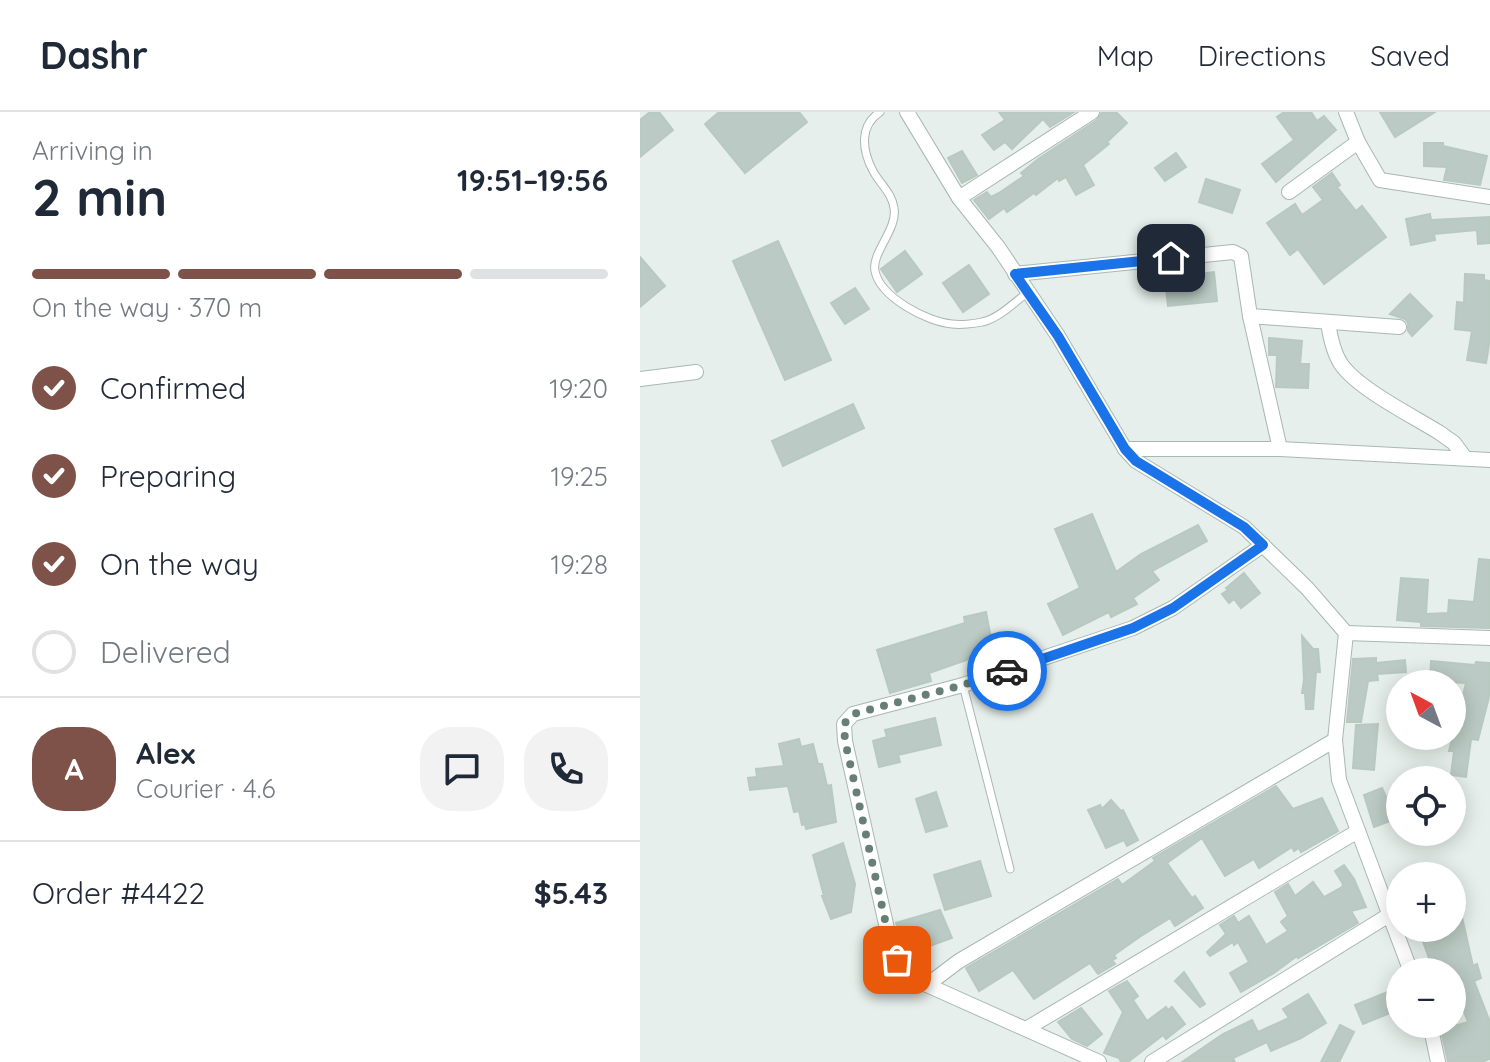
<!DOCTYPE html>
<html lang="en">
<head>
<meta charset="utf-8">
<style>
  body { margin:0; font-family:Quicksand,sans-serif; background:#f2f2f3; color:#1f2937; height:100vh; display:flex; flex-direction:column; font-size:30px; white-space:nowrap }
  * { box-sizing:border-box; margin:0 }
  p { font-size:26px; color:#747a83 }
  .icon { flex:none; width:44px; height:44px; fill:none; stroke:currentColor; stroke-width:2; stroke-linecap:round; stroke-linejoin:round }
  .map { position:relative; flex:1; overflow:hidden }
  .side { display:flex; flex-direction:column; background:#fff; width:640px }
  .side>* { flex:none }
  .needle { width:52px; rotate:319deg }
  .tools { position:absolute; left:746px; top:558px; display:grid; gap:16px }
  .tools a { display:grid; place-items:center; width:80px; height:80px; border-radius:50%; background:#fff; box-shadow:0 4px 20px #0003; font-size:40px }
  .pin { position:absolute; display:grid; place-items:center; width:68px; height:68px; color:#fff; margin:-34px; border-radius:16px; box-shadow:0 4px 12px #0006 }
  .courier { position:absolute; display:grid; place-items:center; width:80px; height:80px; margin:-40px; border:6px solid #1a73e8; border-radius:50%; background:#fff; color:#222; box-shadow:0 2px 10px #0007 }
  .head em { font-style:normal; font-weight:700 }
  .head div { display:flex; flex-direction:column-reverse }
  .head { display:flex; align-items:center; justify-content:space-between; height:136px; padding:0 32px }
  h1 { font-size:52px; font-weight:700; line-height:60px }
  .bar { display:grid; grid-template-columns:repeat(4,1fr); gap:12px 8px; align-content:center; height:96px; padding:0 32px }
  .bar i { height:10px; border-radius:6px; background:#e0e1e3 }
  .bar .on { background:#7f5249 }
  .bar p { grid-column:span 4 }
  .line { display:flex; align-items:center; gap:20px; padding:0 32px; border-top:2px solid #e0e1e3 }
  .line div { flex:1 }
  .round { display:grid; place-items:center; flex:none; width:84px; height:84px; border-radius:32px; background:#f2f2f3 }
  ol { padding:0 32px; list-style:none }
  li { display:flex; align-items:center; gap:24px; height:88px }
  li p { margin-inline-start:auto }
  li .icon { padding:8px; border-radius:50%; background:#7f5249; color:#fff; stroke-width:4 }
  li:last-child { color:#747a83 }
  li i { width:44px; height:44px; border:4px solid #e0e1e3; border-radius:50% }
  header { display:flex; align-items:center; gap:48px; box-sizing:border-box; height:112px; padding:0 40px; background:#fff; border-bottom:2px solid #e0e1e3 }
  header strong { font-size:38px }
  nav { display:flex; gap:44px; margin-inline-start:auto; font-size:28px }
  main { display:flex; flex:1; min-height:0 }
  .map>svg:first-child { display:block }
  .building { fill:#bbcac4; stroke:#b8c9c2; stroke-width:2 }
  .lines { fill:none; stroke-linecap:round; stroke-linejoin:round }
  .service-casing { stroke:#a8b8b2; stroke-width:9 }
  .minor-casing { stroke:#a8b8b2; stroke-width:16 }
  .service { stroke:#fff; stroke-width:7 }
  .minor { stroke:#fff; stroke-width:14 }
  .done { stroke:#687f78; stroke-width:8; stroke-dasharray:0 14.4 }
  .route { stroke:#1a73e8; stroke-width:10 }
</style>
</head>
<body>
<header>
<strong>Dashr</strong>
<nav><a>Map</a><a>Directions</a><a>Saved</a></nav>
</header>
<main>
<section class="side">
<div class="head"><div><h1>2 min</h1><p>Arriving in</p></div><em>19:51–19:56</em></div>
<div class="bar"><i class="on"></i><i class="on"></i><i class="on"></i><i></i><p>On the way · 370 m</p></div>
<ol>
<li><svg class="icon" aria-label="check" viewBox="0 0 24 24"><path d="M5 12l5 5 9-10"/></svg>Confirmed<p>19:20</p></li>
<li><svg class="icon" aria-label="check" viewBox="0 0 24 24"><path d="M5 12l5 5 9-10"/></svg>Preparing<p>19:25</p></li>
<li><svg class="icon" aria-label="check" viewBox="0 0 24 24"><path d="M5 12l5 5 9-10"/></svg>On the way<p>19:28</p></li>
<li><i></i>Delivered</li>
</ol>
<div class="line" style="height:144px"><b class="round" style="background:#7f5249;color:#fff">A</b><div><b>Alex</b><p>Courier · 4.6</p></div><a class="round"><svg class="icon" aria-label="chat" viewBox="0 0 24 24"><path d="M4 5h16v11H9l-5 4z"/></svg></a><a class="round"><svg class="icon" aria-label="phone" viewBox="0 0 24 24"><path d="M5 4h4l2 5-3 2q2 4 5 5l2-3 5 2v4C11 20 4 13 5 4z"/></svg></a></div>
<div class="line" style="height:104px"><div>Order #4422</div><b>$5.43</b></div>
</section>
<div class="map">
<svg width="850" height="950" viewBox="0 0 850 950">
  <rect width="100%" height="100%" fill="#e6efeb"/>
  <g class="building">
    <path d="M10 0H19L33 18 0 45V8Z"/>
    <path d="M79 0H159L167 10 105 61 65 12Z"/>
    <path d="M359 0H434L410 15 403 7 372 37 365 30 354 38 342 23 365 8Z"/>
    <path d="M462 0H476L487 11 467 30 469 32 443 53 454 73 436 83 426 65 419 69 418 66 396 83 394 81 367 100 364 96 349 107 334 88 347 80 351 85 359 81 384 64 381 61 398 47 457 8Z"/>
    <path d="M644 0H671L677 9 684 4 696 18 636 70 622 52 654 28 637 5Z"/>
    <path d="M740 0H795L755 25Z"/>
    <path d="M784 31H803V34L847 44 840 73 804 68 807 55 784 54Z"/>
    <path d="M322 39 337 63 322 71 308 46Z"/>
    <path d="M536 41 546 55 525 69 515 56Z"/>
    <path d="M692 61 700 73 697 75 716 99 722 94 746 125 684 172 658 137 650 143 627 111 655 92 662 103 683 88 673 75Z"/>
    <path d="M566 67 600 78 592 101 559 90Z"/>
    <path d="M790 102 791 108 850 105V131L838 132 837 118 794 122 795 128 771 133 766 107Z"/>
    <path d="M138 129 191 248 145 268 93 149Z"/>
    <path d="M265 139 282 162 257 180 241 157Z"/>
    <path d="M0 145 25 174 0 195Z"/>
    <path d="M329 153 349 182 323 200 303 171Z"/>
    <path d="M574 160 577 189 528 194 525 166Z"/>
    <path d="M825 162 844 163V168L850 169V227L846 251 827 248 832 219 815 217 817 190 824 191Z"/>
    <path d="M215 176 229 197 205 212 191 191Z"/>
    <path d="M770 182 792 204 772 224 768 219V211L765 207 750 202Z"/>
    <path d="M629 226 662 229 660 252H669L668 276 636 275 637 243H629Z"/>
    <path d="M213 292 224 316 143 354 132 329Z"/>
    <path d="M452 402 476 460 501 442 558 413 567 429 512 459 519 468 493 486 497 492 471 505 469 500 423 523 408 492 440 476 415 417Z"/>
    <path d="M839 447 850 448V516L781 514V510L757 508 761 466 788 468 786 502 808 501 809 488 834 490Z"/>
    <path d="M604 461 620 481 601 496 594 487 589 491 582 482 588 478 586 476Z"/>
    <path d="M346 500 354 542 332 546 289 561 291 569 250 581 237 538 325 511 324 505Z"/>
    <path d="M662 524 673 537H678L680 560H676L673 597H666L665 581H662L664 568Z"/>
    <path d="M736 546V551L765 548 766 560 737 562 738 568 728 569 721 610H707L713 547Z"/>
    <path d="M791 549 835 553 836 550 850 551 849 585 838 628 831 627 826 665 811 663 814 639H809L826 571 790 569Z"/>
    <path d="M295 606 301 633 258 643 260 650 239 655 233 629 247 625 245 618Z"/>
    <path d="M738 612 734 658 713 656 716 613Z"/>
    <path d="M159 627 161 635 173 632 178 652H182L187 674 191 673 196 710 166 717 165 712 162 713 159 699 154 700 148 674 110 678 108 666 117 665 116 657 144 654 139 632Z"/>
    <path d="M636 674 653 697 682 686 698 719 661 740 659 736 654 739 652 735 619 756 614 747 585 764 562 726 527 751 552 786 555 784 563 796 535 814 530 806 501 824 474 843 476 846 472 848 475 852 458 862 450 851 394 887 373 858 339 879 326 856 478 767 482 773 515 749 513 746Z"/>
    <path d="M742 676 756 707 734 715 724 683Z"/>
    <path d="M296 680 307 714 286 720 276 687Z"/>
    <path d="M471 688 481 699 483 698 498 728 487 734 484 728 466 736 448 698 460 693 462 697Z"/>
    <path d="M203 731 215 772 211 800 191 807 182 784H184L173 743Z"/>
    <path d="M340 749 351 784 305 798 294 763Z"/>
    <path d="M704 753 714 767 726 795 711 799 718 811 658 846 657 844 634 861 601 880 590 861 609 850 598 830 594 833 593 830 570 844 567 840 586 822 580 813 594 804 598 811 609 804 626 833 648 819 641 810 648 804 635 780 648 772 655 784 673 770 684 785 702 775 703 772 695 759Z"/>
    <path d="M300 798 312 826 270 841 256 811Z"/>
    <path d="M822 805 833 854 837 852 841 866 834 869 850 910V947L841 950H808L801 918 828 910 815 877 812 878V860H794L780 821 792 816H812V809Z"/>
    <path d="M544 860 565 892 560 895 535 869Z"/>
    <path d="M487 869 498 884 493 888 507 909 526 895 528 898 532 895 545 912 526 927 523 923 488 950H481L479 946 464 941 483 900 469 879Z"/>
    <path d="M760 875V897L723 912 715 893Z"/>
    <path d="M668 882 686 911 661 926 631 939 627 930 593 946 595 950H542L583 922 612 908 618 920 649 906 643 897Z"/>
    <path d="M441 896 462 922 447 934 432 927 418 910Z"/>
    <path d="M700 913 714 920 699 950H681Z"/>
  </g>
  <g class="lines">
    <defs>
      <g id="service">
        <path d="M240 0C219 14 222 38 233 59 240 72 252 81 254 96 258 117 231 141 235 159 240 185 287 210 312 212 320 213 334 212 342 210 358 207 375 190 388 180"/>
        <path d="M323 573 370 757"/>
      </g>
      <g id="minor">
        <path d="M267 0 319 86 358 135 418 224 485 337 496 349 604 415 667 476 706 521 695 628 699 668 771 860"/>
        <path d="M706 0 718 30 740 68 850 85"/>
        <path d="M649 80 718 30"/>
        <path d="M319 86 452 0"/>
        <path d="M375 162 593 140 601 144 610 204 640 337"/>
        <path d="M610 204 759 215"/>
        <path d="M688 210C690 224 693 240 701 252 718 277 773 304 800 321L814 331 825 346"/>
        <path d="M0 267 56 260"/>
        <path d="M485 337H640L850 348"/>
        <path d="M706 521 850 526"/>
        <path d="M287 873 319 849 695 628"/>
        <path d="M790 912 798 950"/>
        <path d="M386 917 718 719"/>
        <path d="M459 950 287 873 265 856 252 839 205 629 204 612 213 602 323 573 493 516 533 496 623 433"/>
        <path d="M512 950 749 803"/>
      </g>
    </defs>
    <use href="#service" class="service-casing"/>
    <use href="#minor" class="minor-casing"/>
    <use href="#service" class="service"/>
    <use href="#minor" class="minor"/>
  </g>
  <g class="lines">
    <path class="done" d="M257 848 252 839 205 629 204 612 213 602 323 573 367 559"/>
    <path class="route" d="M367 559 493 516 533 496 623 433 604 415 496 349 485 337 418 224 375 162 531 146"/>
  </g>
</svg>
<div class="tools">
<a><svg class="needle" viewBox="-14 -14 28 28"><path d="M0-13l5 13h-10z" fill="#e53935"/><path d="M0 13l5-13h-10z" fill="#747a83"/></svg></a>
<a><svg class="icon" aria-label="locate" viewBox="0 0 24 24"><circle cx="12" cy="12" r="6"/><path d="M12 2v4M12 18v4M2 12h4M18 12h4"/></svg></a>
<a>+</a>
<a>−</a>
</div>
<div class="pin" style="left:257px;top:848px;background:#ea580c"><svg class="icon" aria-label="bag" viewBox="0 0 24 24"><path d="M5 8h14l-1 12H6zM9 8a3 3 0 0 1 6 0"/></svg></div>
<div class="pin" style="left:531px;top:146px;background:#1f2937"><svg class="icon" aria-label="home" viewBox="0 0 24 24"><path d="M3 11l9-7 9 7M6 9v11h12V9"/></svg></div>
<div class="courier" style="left:367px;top:559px"><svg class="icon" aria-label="car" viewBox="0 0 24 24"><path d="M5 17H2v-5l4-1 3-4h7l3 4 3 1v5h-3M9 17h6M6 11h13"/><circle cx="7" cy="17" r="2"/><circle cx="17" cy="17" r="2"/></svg></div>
</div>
</main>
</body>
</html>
